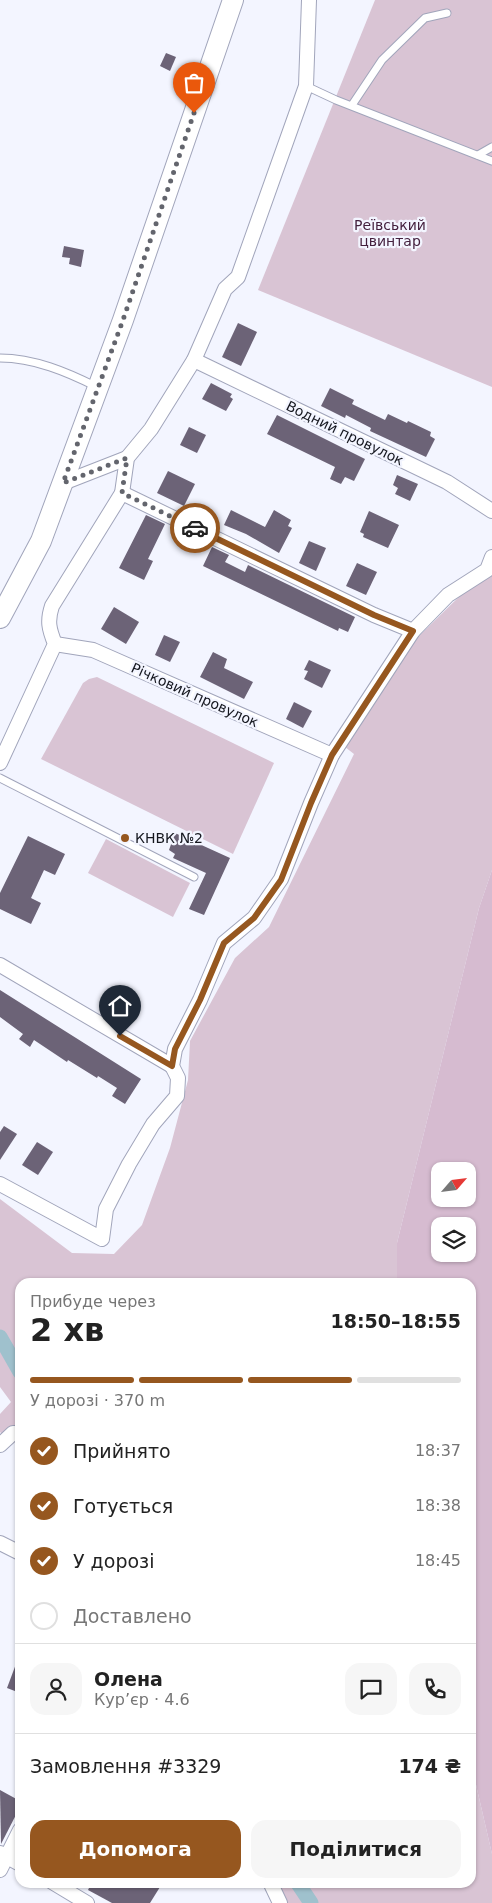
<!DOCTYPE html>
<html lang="uk">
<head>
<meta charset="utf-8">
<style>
  body { margin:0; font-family:"DejaVu Sans",sans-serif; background:#f6f6f6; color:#222; height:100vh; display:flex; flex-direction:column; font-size:19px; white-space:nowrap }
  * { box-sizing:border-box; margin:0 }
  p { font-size:16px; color:#767676 }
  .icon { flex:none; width:28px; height:28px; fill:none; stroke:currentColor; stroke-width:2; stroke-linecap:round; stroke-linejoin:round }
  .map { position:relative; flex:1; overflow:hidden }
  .sheet { position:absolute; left:15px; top:1278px; width:461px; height:610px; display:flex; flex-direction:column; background:#fff; border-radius:15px; box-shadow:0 1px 4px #0004 }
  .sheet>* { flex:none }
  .needle { width:32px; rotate:62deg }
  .buttons { position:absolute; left:431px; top:1162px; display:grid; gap:10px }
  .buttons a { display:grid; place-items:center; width:45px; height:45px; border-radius:10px; background:#fff; box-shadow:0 1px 4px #0004; font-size:25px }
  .pin { position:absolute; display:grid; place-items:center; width:42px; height:42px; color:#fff; margin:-51px -21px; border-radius:50% 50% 50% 0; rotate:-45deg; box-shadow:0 0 5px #0007 }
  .pin .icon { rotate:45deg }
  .courier { position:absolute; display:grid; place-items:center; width:50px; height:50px; margin:-25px; border:4px solid #96571f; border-radius:50%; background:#fff; color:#222; box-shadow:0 1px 6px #0007 }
  .head em { font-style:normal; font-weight:700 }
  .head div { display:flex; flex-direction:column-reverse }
  .head { display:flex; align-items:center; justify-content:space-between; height:85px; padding:0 15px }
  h1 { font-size:32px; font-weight:700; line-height:38px }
  .bar { display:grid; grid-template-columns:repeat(4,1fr); gap:8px 5px; align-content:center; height:60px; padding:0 15px }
  .bar i { height:6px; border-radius:4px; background:#e0e0e0 }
  .bar .current { background:#96571f }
  .bar p { grid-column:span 4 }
  .line { display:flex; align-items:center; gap:12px; padding:0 15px; border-top:1px solid #e0e0e0 }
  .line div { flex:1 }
  .round { display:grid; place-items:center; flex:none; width:52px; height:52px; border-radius:15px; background:#f6f6f6 }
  ol { padding:0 15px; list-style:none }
  li { display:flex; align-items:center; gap:15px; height:55px }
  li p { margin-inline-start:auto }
  li .icon { padding:5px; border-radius:50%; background:#96571f; color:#fff; stroke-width:4 }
  li:last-child { color:#767676 }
  li i { width:28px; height:28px; border:2px solid #e0e0e0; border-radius:50% }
  .action { display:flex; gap:10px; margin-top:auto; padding:10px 15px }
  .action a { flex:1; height:58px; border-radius:15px; background:#96571f; color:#fff; font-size:20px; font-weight:700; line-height:58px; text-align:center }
  .action a+a { background:#f6f6f6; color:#222 }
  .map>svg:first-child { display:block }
  .green { fill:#d9c4d4 }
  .forest { fill:#d6bbd0; fill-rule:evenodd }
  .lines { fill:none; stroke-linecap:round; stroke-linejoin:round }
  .canal { stroke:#9fc1cd; stroke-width:15 }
  .building { fill:#6c6377 }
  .service-casing { stroke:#a1a5bb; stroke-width:9 }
  .minor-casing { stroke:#a1a5bb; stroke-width:16 }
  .secondary-casing { stroke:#a1a5bb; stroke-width:22 }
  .service { stroke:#fff; stroke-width:7 }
  .minor { stroke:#fff; stroke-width:14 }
  .secondary { stroke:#fff; stroke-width:20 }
  .done { stroke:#63656d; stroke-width:5; stroke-dasharray:0 9 }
  .route { stroke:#96571f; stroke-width:6 }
  .poi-dot { fill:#96571f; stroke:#f3f5ff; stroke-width:2 }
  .labels { text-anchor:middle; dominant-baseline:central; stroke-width:4.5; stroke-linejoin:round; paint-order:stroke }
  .park-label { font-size:14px; fill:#44203e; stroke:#f3f5ff }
  .street-label { font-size:14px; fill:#15171f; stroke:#f3f5ff }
  .poi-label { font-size:14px; fill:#15171f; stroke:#f3f5ff; text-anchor:start }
</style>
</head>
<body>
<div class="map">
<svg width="492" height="1903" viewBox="0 0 492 1903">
  <rect width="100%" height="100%" fill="#f3f5ff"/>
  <g class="green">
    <path d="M375 0H492V387L258 290Z"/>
    <path d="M492 556V870L479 908 397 1243V1282H20V1427L2 1434 0 1432V1414L11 1402 0 1387V1199L72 1253 114 1254 142 1225 170 1148 188 1080 190 1041 235 958 269 927 354 754 345 747 415 640 470 586Z"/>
    <path d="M97 677 274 763 233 854 41 759 83 683 89 679Z"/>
    <path d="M106 839 190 883 173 917 88 873Z"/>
    <path d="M471 1763 492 1854V1903H287L277 1883 471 1882Z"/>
  </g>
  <path class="forest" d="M492 870V1854L471 1763V1282H397V1243L479 908ZM440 1171H468V1199H440ZM440 1226H468V1254H440Z"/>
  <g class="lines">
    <g class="canal">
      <path d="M0 1337 20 1372"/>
      <path d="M297 1882 311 1903"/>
    </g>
  </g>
  <g class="building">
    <path d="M166 53 176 57 170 71 160 66Z"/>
    <path d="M64 246 84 250 81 267 69 264 70 258 62 257Z"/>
    <path d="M238 323 257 332 241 366 222 357Z"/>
    <path d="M211 383 232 394 230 397 233 399 226 411 202 399Z"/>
    <path d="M330 388 354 400 352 404 385 420 388 414 407 423 408 421 431 432 430 436 435 439 426 457 370 431 371 428 346 415 345 418 321 406Z"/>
    <path d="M277 415 365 459 354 481 345 477 341 484 330 479 335 467 267 434Z"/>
    <path d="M189 427 206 435 197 453 180 445Z"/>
    <path d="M168 471 195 484 184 506 157 493Z"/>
    <path d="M397 475 418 484 410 501 395 494 398 488 393 485Z"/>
    <path d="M231 510 265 527 274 510 291 520 288 526 292 528 279 553 246 534 224 525Z"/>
    <path d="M369 511 399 525 388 548 363 537 364 534 360 532Z"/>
    <path d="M146 515 165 524 148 559 153 561 144 580 119 568Z"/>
    <path d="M309 541 326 548 316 571 299 563Z"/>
    <path d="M212 547 229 555 225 562 245 572 248 565 355 617 348 632 339 628 338 631 203 566Z"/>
    <path d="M357 563 377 572 366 595 346 586Z"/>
    <path d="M114 607 139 622 126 644 101 629Z"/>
    <path d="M164 635 180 642 170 662 155 655Z"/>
    <path d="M213 652 227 659 224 668 253 682 244 699 200 677Z"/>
    <path d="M309 660 331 670 322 688 304 679 308 671 304 670Z"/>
    <path d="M294 702 312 711 303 728 286 719Z"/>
    <path d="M175 833 230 858 204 915 189 909 206 873 173 858 175 854 169 850Z"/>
    <path d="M28 836 65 854 55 875 44 870 31 898 41 903 31 924 0 909V893Z"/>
    <path d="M0 990 141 1079 125 1104 112 1096 117 1088 98 1076 97 1078 68 1060 67 1062 34 1040 30 1047 19 1039 23 1034 0 1017Z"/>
    <path d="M4 1126 17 1134 0 1160V1132Z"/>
    <path d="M37 1142 53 1152 38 1175 22 1165Z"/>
    <path d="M19 1656H20V1693L7 1688Z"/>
    <path d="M0 1790 20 1801V1807L1 1844Z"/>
    <path d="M92 1882H152L160 1887 150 1903H112L88 1890Z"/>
  </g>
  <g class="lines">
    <defs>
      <g id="service">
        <path d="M306 86 336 100 492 161"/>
        <path d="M352 105 382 60 425 18 447 13"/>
        <path d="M478 155 492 147"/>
        <path d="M0 358C34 358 67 372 97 387"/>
        <path d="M0 778 194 877"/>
      </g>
      <g id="minor">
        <path d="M194 360 447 482 492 511"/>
        <path d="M63 483 127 458"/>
        <path d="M122 493 374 615 413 631"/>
        <path d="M55 644 93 650 332 755"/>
        <path d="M0 763 55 644C49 629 47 621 52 606L122 493 127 458 151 429 194 360 225 289 238 277 306 86 309 0"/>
        <path d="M0 965 172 1066"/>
        <path d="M0 1184 102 1239 106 1209 129 1164 153 1124 177 1096 178 1078 172 1066 175 1049 200 1000 224 943 254 918 281 879 311 803 332 755 413 631 448 595 487 570 492 557"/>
        <path d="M0 1445 13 1433H20"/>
        <path d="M0 1543 20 1553"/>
        <path d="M0 1853 20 1864"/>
        <path d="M0 1870 20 1830"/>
        <path d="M52 1882 87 1903"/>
        <path d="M270 1882 280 1903"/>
      </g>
      <path id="secondary" d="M0 618 41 541 123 320 233 0"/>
    </defs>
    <use href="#service" class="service-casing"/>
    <use href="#minor" class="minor-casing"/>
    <use href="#secondary" class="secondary-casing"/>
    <use href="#service" class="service"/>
    <use href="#minor" class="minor"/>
    <use href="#secondary" class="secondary"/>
  </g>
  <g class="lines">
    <path class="done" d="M194 113 123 320 63 483 127 458 122 493 195 528"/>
    <path class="route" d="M120 1036 172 1066 175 1049 200 1000 224 943 254 918 281 880 311 803 332 755 413 631 374 615 195 528"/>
  </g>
  <circle class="poi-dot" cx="125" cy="838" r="5"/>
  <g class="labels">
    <g class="park-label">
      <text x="390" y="225">Реївський<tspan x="390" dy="16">цвинтар</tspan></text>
    </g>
    <g class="street-label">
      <text transform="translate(345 433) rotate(26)">Водний провулок</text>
      <text transform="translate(195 695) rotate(24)">Річковий провулок</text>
    </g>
    <g class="poi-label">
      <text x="135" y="838">КНВК №2</text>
    </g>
  </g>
</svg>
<div class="buttons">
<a><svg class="needle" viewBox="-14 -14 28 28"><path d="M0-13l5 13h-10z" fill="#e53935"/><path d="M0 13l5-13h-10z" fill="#767676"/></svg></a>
<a><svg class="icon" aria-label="layers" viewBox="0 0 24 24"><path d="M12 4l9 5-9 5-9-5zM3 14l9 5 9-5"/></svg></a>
</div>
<div class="pin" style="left:194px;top:113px;background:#ea580c"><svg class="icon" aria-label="bag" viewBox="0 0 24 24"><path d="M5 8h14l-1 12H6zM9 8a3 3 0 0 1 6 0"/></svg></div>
<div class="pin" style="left:120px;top:1036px;background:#1f2937"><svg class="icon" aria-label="home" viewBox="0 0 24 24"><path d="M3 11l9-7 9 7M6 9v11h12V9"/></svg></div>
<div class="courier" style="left:195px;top:528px"><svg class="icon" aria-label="car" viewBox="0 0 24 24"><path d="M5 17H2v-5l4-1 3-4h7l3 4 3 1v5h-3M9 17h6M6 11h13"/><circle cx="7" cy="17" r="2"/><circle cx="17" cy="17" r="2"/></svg></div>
<section class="sheet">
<div class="head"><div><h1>2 хв</h1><p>Прибуде через</p></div><em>18:50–18:55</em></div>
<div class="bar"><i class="current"></i><i class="current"></i><i class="current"></i><i></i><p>У дорозі · 370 m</p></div>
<ol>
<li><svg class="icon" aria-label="check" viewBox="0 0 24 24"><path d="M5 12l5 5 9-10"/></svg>Прийнято<p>18:37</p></li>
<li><svg class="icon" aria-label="check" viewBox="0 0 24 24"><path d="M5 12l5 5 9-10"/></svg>Готується<p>18:38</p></li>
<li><svg class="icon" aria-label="check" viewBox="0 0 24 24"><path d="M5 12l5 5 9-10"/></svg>У дорозі<p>18:45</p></li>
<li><i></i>Доставлено</li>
</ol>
<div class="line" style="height:90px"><a class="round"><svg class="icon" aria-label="person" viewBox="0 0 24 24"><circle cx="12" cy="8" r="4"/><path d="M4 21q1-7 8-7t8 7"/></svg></a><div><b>Олена</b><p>Кур’єр · 4.6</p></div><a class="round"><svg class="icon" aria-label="chat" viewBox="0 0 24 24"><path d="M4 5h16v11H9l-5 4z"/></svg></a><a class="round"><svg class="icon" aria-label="phone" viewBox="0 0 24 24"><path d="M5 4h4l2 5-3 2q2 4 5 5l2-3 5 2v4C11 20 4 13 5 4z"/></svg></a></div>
<div class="line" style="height:65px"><div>Замовлення #3329</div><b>174 ₴</b></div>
<div class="action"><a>Допомога</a><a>Поділитися</a></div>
</section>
</div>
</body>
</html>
